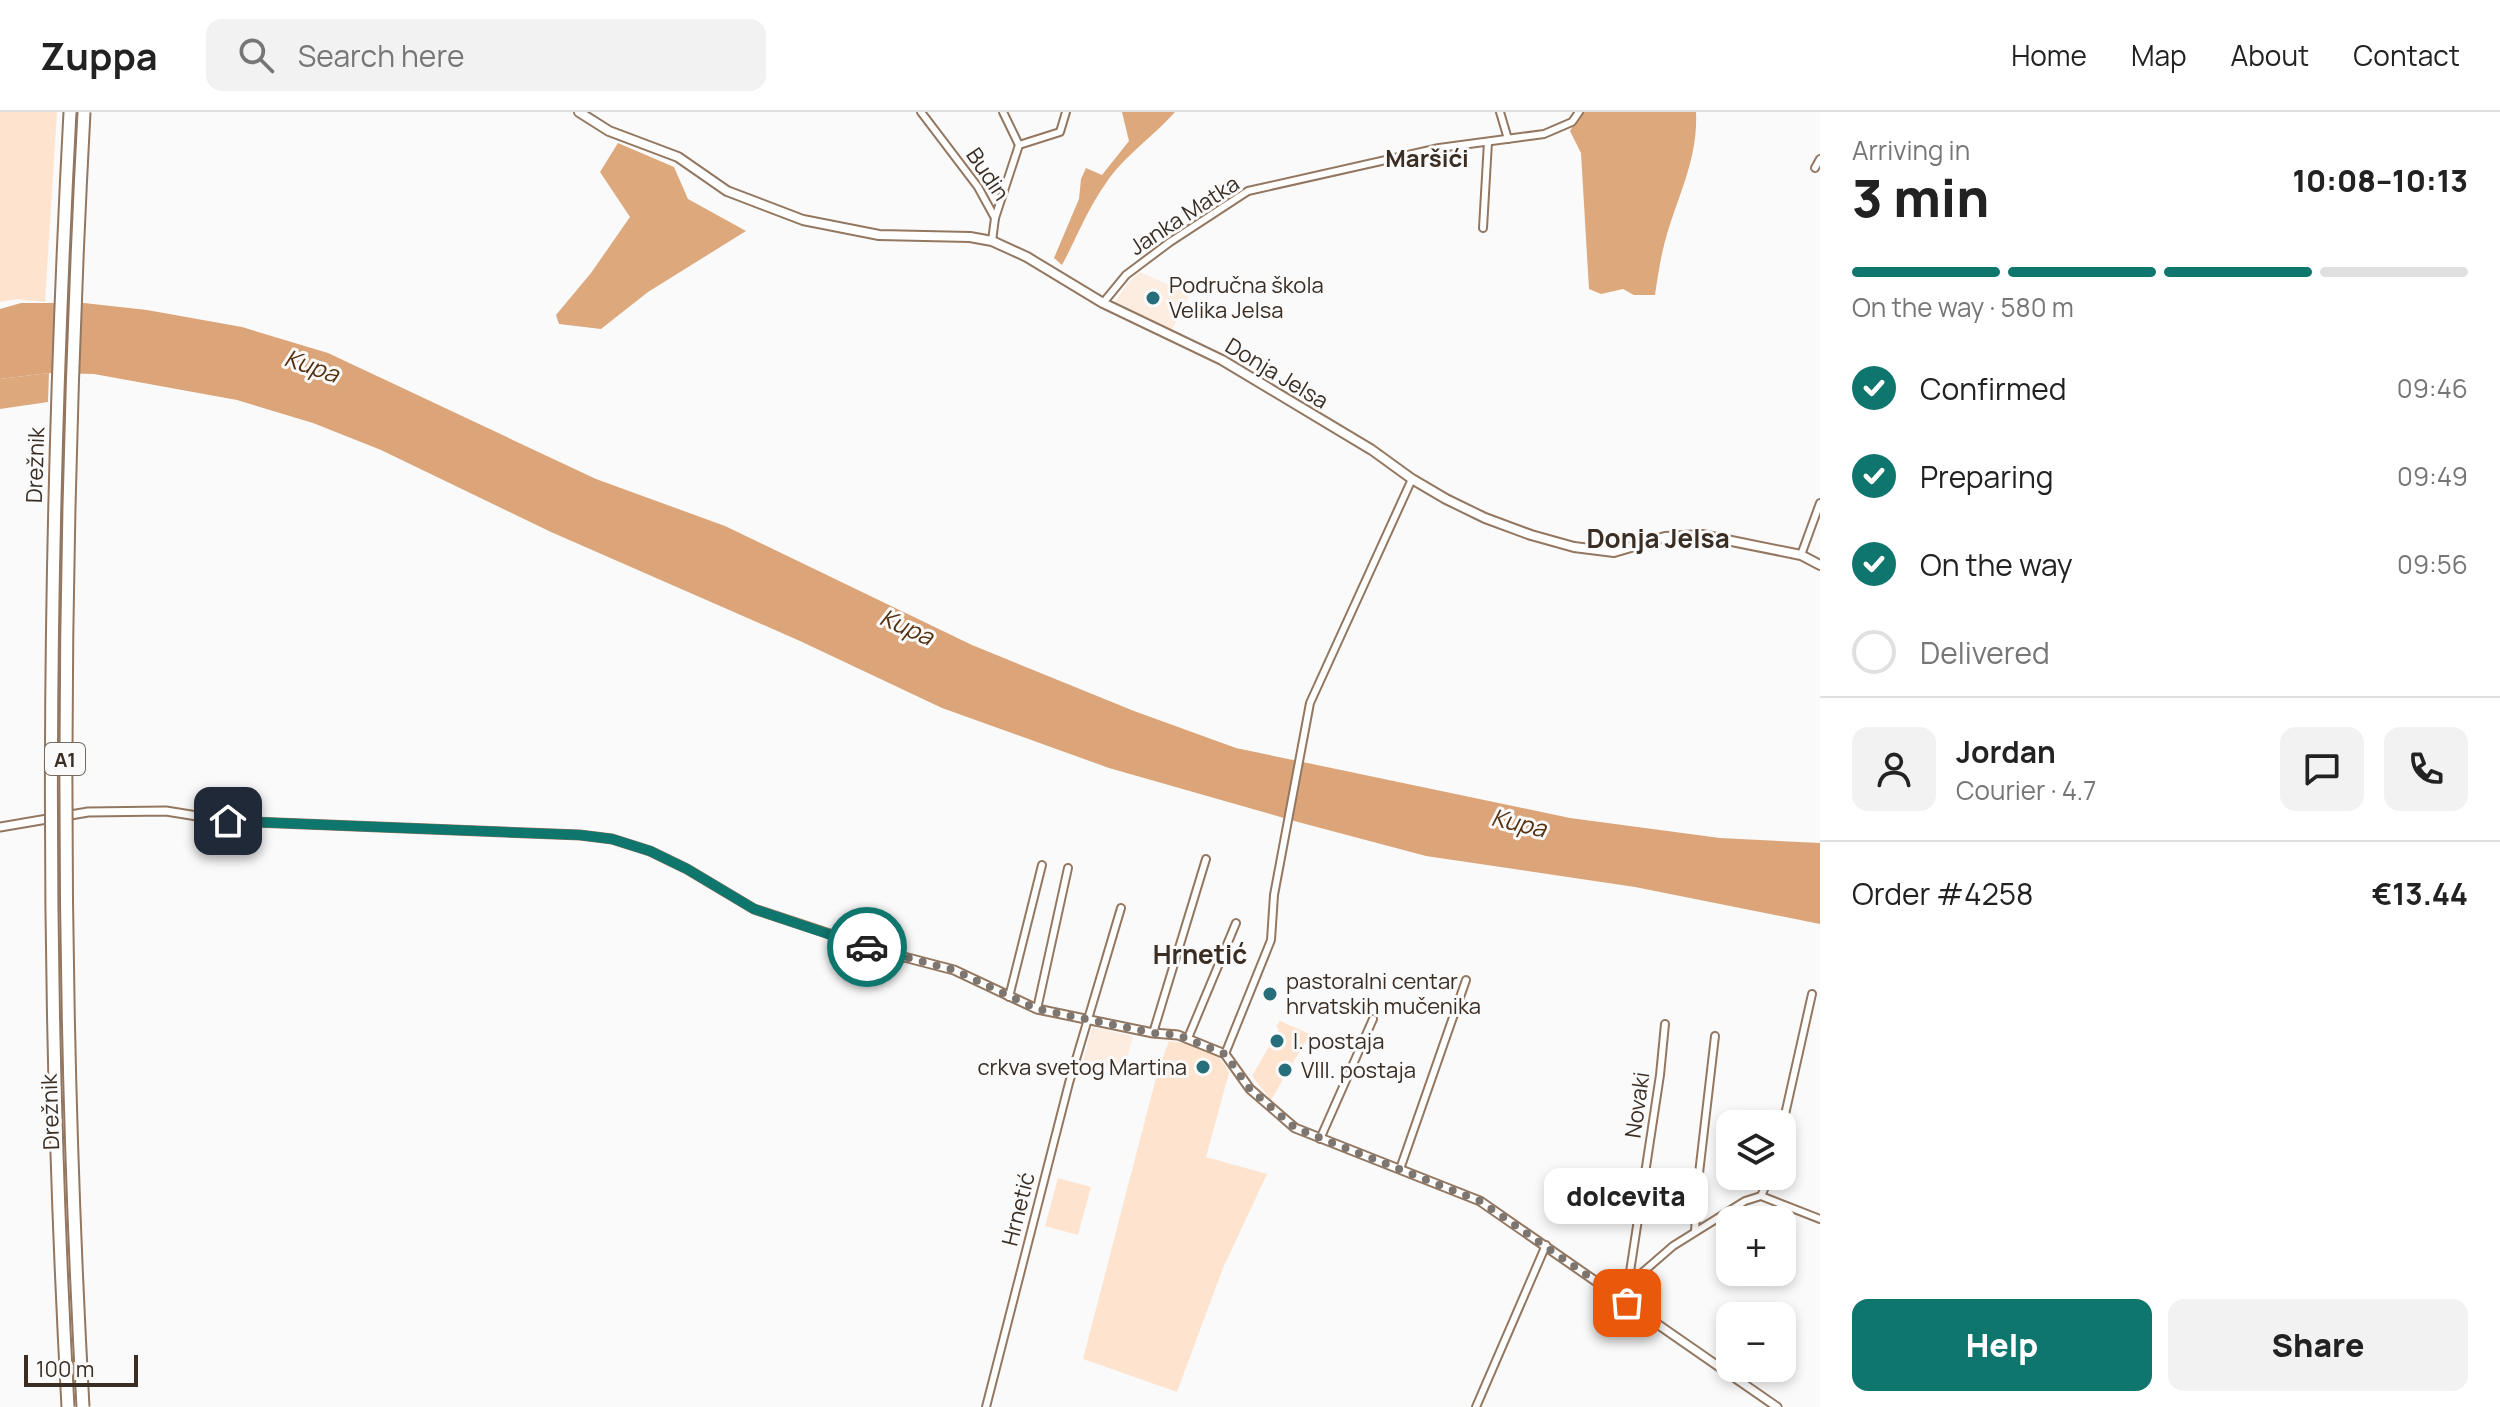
<!DOCTYPE html>
<html lang="en">
<head>
<meta charset="utf-8">
<style>
  body { margin:0; font-family:Manrope,sans-serif; background:#f2f2f2; color:#222; height:100vh; display:flex; flex-direction:column; font-size:30px; white-space:nowrap }
  * { box-sizing:border-box; margin:0 }
  p { font-size:26px; color:#767676 }
  .icon { flex:none; width:44px; height:44px; fill:none; stroke:currentColor; stroke-width:2; stroke-linecap:round; stroke-linejoin:round }
  .map { position:relative; flex:1; overflow:hidden }
  .drawer { display:flex; flex-direction:column; background:#fff; width:680px }
  .drawer>* { flex:none }
  .tools { position:absolute; left:1716px; top:998px; display:grid; gap:16px }
  .tools a { display:grid; place-items:center; width:80px; height:80px; border-radius:16px; background:#fff; box-shadow:0 4px 12px #0003; font-size:40px }
  .scale { position:absolute; left:24px; bottom:20px; width:114px; box-sizing:border-box; padding-left:8px; border:4px solid #392d24; border-top:0; font-size:22px; line-height:28px; white-space:nowrap; color:#392d24; -webkit-text-stroke:6px #fafafa; paint-order:stroke }
  .pin { position:absolute; display:grid; place-items:center; width:68px; height:68px; color:#fff; margin:-34px; border-radius:16px; box-shadow:0 4px 12px #0006 }
  .courier { position:absolute; display:grid; place-items:center; width:80px; height:80px; margin:-40px; border:6px solid #0f766e; border-radius:50%; background:#fff; color:#222; box-shadow:0 2px 10px #0007 }
  .bubble { position:absolute; height:56px; border-radius:16px; background:#fff; box-shadow:0 4px 12px #0003; font-size:26px; font-weight:800; line-height:56px; text-align:center }
  .overview em { font-style:normal; font-weight:800 }
  .overview div { display:flex; flex-direction:column-reverse }
  .overview { display:flex; align-items:center; justify-content:space-between; height:136px; padding:0 32px }
  h1 { font-size:52px; font-weight:800; line-height:60px }
  .bar { display:grid; grid-template-columns:repeat(4,1fr); gap:12px 8px; align-content:center; height:96px; padding:0 32px }
  .bar i { height:10px; border-radius:6px; background:#e0e0e0 }
  .bar .active { background:#0f766e }
  .bar p { grid-column:span 4 }
  .line { display:flex; align-items:center; gap:20px; padding:0 32px; border-top:2px solid #e0e0e0 }
  .line div { flex:1 }
  .round { display:grid; place-items:center; flex:none; width:84px; height:84px; border-radius:16px; background:#f2f2f2 }
  ol { padding:0 32px; list-style:none }
  li { display:flex; align-items:center; gap:24px; height:88px }
  li p { margin-inline-start:auto }
  li .icon { padding:8px; border-radius:50%; background:#0f766e; color:#fff; stroke-width:4 }
  li:last-child { color:#767676 }
  li i { width:44px; height:44px; border:4px solid #e0e0e0; border-radius:50% }
  .cta { display:flex; gap:16px; margin-top:auto; padding:16px 32px }
  .cta a { flex:1; height:92px; border-radius:16px; background:#0f766e; color:#fff; font-size:32px; font-weight:800; line-height:92px; text-align:center }
  .cta a+a { background:#f2f2f2; color:#222 }
  header { display:flex; align-items:center; gap:48px; box-sizing:border-box; height:112px; padding:0 40px; background:#fff; border-bottom:2px solid #e0e0e0 }
  header strong { font-size:38px }
  nav { display:flex; gap:44px; margin-inline-start:auto; font-size:28px }
  .search { width:560px; height:72px; background:#f2f2f2; display:flex; align-items:center; gap:20px; box-sizing:border-box; padding:0 28px; border-radius:16px; color:#767676; font-size:30px }
  main { display:flex; flex:1; min-height:0 }
  .map>svg:first-child { display:block }
  .built { fill:#fdede1 }
  .green { fill:#fee4cf }
  .forest { fill:#dda87c }
  .water { fill:#dba579 }
  .lines { fill:none; stroke-linecap:round; stroke-linejoin:round }
  .minor-casing { stroke:#937760; stroke-width:10 }
  .tertiary-casing { stroke:#937760; stroke-width:11 }
  .secondary-casing { stroke:#937760; stroke-width:12 }
  .minor { stroke:#fff; stroke-width:6 }
  .tertiary { stroke:#fff; stroke-width:7 }
  .secondary { stroke:#fff; stroke-width:8 }
  .motorway-bridge-casing { stroke:#937760; stroke-width:15; stroke-linecap:butt }
  .motorway-bridge { stroke:#fff; stroke-width:11 }
  .done { stroke:#7d756f; stroke-width:8; stroke-dasharray:0 14.4 }
  .route { stroke:#0f766e; stroke-width:10 }
  .poi-dot { fill:#266e79; stroke:#fafafa; stroke-width:3 }
  .labels { text-anchor:middle; dominant-baseline:central; stroke-width:6; stroke-linejoin:round; paint-order:stroke }
  .shield { fill:#fafafa; stroke:#736a64; stroke-width:2 }
  .shield-label { font-size:20px; font-weight:bold; fill:#392d24 }
  .street-label { font-size:22px; fill:#392d24; stroke:#fafafa }
  .poi-label { font-size:22px; fill:#392d24; stroke:#fafafa; text-anchor:start }
  .neighbourhood-label { font-size:24px; font-weight:bold; fill:#392d24; stroke:#fafafa }
  .water-label { font-size:24px; font-style:italic; fill:#54300e; stroke:#fafafa }
  .quarter-label { font-size:26px; font-weight:bold; fill:#392d24; stroke:#fafafa }
</style>
</head>
<body>
<header>
<strong>Zuppa</strong>
<div class="search"><svg class="icon" aria-label="search" viewBox="0 0 24 24"><circle cx="10" cy="10" r="6"/><path d="M15 15l6 6"/></svg>Search here</div>
<nav><a>Home</a><a>Map</a><a>About</a><a>Contact</a></nav>
</header>
<main>
<div class="map">
<svg width="1820" height="1295" viewBox="0 0 1820 1295">
  <rect width="100%" height="100%" fill="#fafafa"/>
  <g class="built">
    <path d="M1140 160 1190 182 1172 218 1115 190 1127 172Z"/>
    <path d="M1092 915 1133 924 1124 959 1083 950Z"/>
  </g>
  <g class="green">
    <path d="M0 0H57L45 190 17 187 0 190Z"/>
    <path d="M1280 909 1310 922 1271 988 1252 964 1279 917 1276 914Z"/>
    <path d="M1169 929C1194 933 1218 934 1229 961L1206 1045 1267 1062 1223 1156 1177 1280 1083 1247 1158 958Z"/>
    <path d="M1058 1066 1091 1075 1078 1123 1045 1114Z"/>
  </g>
  <g class="forest">
    <path d="M1122 0H1175C1153 25 1124 44 1106 71 1088 96 1076 127 1062 153L1054 146 1079 87 1081 67 1086 56 1102 63 1129 29Z"/>
    <path d="M1582 0H1696C1698 45 1680 79 1667 122 1661 142 1658 163 1655 183H1634L1623 177 1601 182 1589 177 1581 41 1570 19Z"/>
    <path d="M618 31 674 55 688 87 746 119 648 180 601 217 559 212 556 203 591 161 630 105 600 60Z"/>
    <path d="M49 261 48 290 0 297V267Z"/>
  </g>
  <path class="water" d="M21 191H84L147 198 242 215 328 241 596 367 725 414 972 533 1134 599 1236 636 1570 706 1720 726 1820 731V812L1635 775 1426 744 1298 710 1109 656 942 596 800 529 551 420 381 338 313 311 237 288 94 262 49 261 0 267V197Z"/>
  <g class="lines">
    <defs>
      <g id="minor">
        <path d="M921 0 978 75 995 106"/>
        <path d="M1003 0 1019 33"/>
        <path d="M1500 0 1508 27"/>
        <path d="M1815 56 1820 47"/>
        <path d="M1483 116 1488 30"/>
        <path d="M992 129 995 106 1019 33 1060 20 1066 0"/>
        <path d="M1103 191 1126 163 1170 130 1248 79 1439 36 1544 22 1572 10 1579 0"/>
        <path d="M1801 443 1820 391"/>
        <path d="M1009 885 1042 753"/>
        <path d="M1037 897 1068 756"/>
        <path d="M1153 921 1206 747"/>
        <path d="M1188 926 1236 811"/>
        <path d="M1225 942 1271 828 1274 783 1310 591 1412 367"/>
        <path d="M1782 1016 1812 882"/>
        <path d="M1320 1027 1373 907"/>
        <path d="M1400 1057 1466 868"/>
        <path d="M1761 1084 1770 1064"/>
        <path d="M1695 1119 1698 1070 1715 924"/>
        <path d="M1628 1173 1660 963 1665 912"/>
        <path d="M1623 1187 1628 1173 1673 1134 1745 1089 1761 1084 1820 1107"/>
        <path d="M986 1295 1069 971 1121 796"/>
        <path d="M1476 1295 1546 1133"/>
      </g>
      <path id="tertiary" d="M0 715 88 700 166 699 228 709 580 723 612 727 650 739 687 757 754 797 881 839 954 858 1037 897 1153 921 1178 923 1225 942 1250 977 1295 1016 1480 1089 1777 1295"/>
      <path id="secondary" d="M579 0 609 19 678 45 727 79 803 108 879 123 970 125 992 129 1027 145 1103 191 1222 248 1372 338 1412 367 1446 387 1485 406 1531 423 1574 435 1614 440 1665 425 1702 423 1801 443 1820 453"/>
    </defs>
    <use href="#minor" class="minor-casing"/>
    <use href="#tertiary" class="tertiary-casing"/>
    <use href="#secondary" class="secondary-casing"/>
    <use href="#minor" class="minor"/>
    <use href="#tertiary" class="tertiary"/>
    <use href="#secondary" class="secondary"/>
    <defs>
      <g id="motorway-bridge">
        <path d="M68 1295C44 863 47 432 70 0"/>
        <path d="M83 1295C59 863 61 432 84 0"/>
      </g>
    </defs>
    <use href="#motorway-bridge" class="motorway-bridge-casing"/>
    <use href="#motorway-bridge" class="motorway-bridge"/>
  </g>
  <g class="lines">
    <path class="done" d="M867 835 954 858 1037 897 1153 921 1178 923 1225 942 1250 977 1295 1016 1480 1089 1627 1191"/>
    <path class="route" d="M228 709 580 723 612 727 650 739 687 757 754 797 867 835"/>
  </g>
  <g class="poi-dot">
    <circle cx="1153" cy="186" r="8"/>
    <circle cx="1270" cy="882" r="8"/>
    <circle cx="1277" cy="929" r="8"/>
    <circle cx="1203" cy="955" r="8"/>
    <circle cx="1285" cy="958" r="8"/>
  </g>
  <g class="labels">
    <rect class="shield" x="45" y="631" width="40" height="32" rx="6"/>
    <g class="shield-label">
      <text x="65" y="647">A1</text>
    </g>
    <g class="street-label">
      <text transform="translate(988 62) rotate(56)">Budin</text>
      <text transform="translate(1184 103) rotate(-33)">Janka Matka</text>
      <text transform="translate(1277 261) rotate(31)">Donja Jelsa</text>
      <text transform="translate(35 353) rotate(-88)">Drežnik</text>
      <text transform="translate(1637 993) rotate(-82)">Novaki</text>
      <text transform="translate(50 1000) rotate(-92)">Drežnik</text>
      <text transform="translate(1018 1097) rotate(-76)">Hrnetić</text>
    </g>
    <g class="poi-label">
      <text x="1169" y="173">Područna škola<tspan x="1169" dy="25">Velika Jelsa</tspan></text>
      <text x="1286" y="869">pastoralni centar<tspan x="1286" dy="25">hrvatskih mučenika</tspan></text>
      <text x="1293" y="929">I. postaja</text>
      <text x="1187" y="955" text-anchor="end">crkva svetog Martina</text>
      <text x="1301" y="958">VIII. postaja</text>
    </g>
    <g class="neighbourhood-label">
      <text x="1427" y="45">Maršići</text>
    </g>
    <g class="water-label">
      <text transform="translate(312 253) rotate(19)">Kupa</text>
      <text transform="translate(907 514) rotate(24)">Kupa</text>
      <text transform="translate(1519 710) rotate(13)">Kupa</text>
    </g>
    <g class="quarter-label">
      <text x="1658" y="426">Donja Jelsa</text>
      <text x="1200" y="842">Hrnetić</text>
    </g>
  </g>
</svg>
<div class="tools">
<a><svg class="icon" aria-label="layers" viewBox="0 0 24 24"><path d="M12 4l9 5-9 5-9-5zM3 14l9 5 9-5"/></svg></a>
<a>+</a>
<a>−</a>
</div>
<div class="scale">100 m</div>
<div class="pin" style="left:1627px;top:1191px;background:#ea580c"><svg class="icon" aria-label="bag" viewBox="0 0 24 24"><path d="M5 8h14l-1 12H6zM9 8a3 3 0 0 1 6 0"/></svg></div>
<div class="pin" style="left:228px;top:709px;background:#1f2937"><svg class="icon" aria-label="home" viewBox="0 0 24 24"><path d="M3 11l9-7 9 7M6 9v11h12V9"/></svg></div>
<div class="courier" style="left:867px;top:835px"><svg class="icon" aria-label="car" viewBox="0 0 24 24"><path d="M5 17H2v-5l4-1 3-4h7l3 4 3 1v5h-3M9 17h6M6 11h13"/><circle cx="7" cy="17" r="2"/><circle cx="17" cy="17" r="2"/></svg></div>
<div class="bubble" style="left:1544px;top:1056px;width:164px">dolcevita</div>
</div>
<section class="drawer">
<div class="overview"><div><h1>3 min</h1><p>Arriving in</p></div><em>10:08–10:13</em></div>
<div class="bar"><i class="active"></i><i class="active"></i><i class="active"></i><i></i><p>On the way · 580 m</p></div>
<ol>
<li><svg class="icon" aria-label="check" viewBox="0 0 24 24"><path d="M5 12l5 5 9-10"/></svg>Confirmed<p>09:46</p></li>
<li><svg class="icon" aria-label="check" viewBox="0 0 24 24"><path d="M5 12l5 5 9-10"/></svg>Preparing<p>09:49</p></li>
<li><svg class="icon" aria-label="check" viewBox="0 0 24 24"><path d="M5 12l5 5 9-10"/></svg>On the way<p>09:56</p></li>
<li><i></i>Delivered</li>
</ol>
<div class="line" style="height:144px"><a class="round"><svg class="icon" aria-label="person" viewBox="0 0 24 24"><circle cx="12" cy="8" r="4"/><path d="M4 21q1-7 8-7t8 7"/></svg></a><div><b>Jordan</b><p>Courier · 4.7</p></div><a class="round"><svg class="icon" aria-label="chat" viewBox="0 0 24 24"><path d="M4 5h16v11H9l-5 4z"/></svg></a><a class="round"><svg class="icon" aria-label="phone" viewBox="0 0 24 24"><path d="M5 4h4l2 5-3 2q2 4 5 5l2-3 5 2v4C11 20 4 13 5 4z"/></svg></a></div>
<div class="line" style="height:104px"><div>Order #4258</div><b>€13.44</b></div>
<div class="cta"><a>Help</a><a>Share</a></div>
</section>
</main>
</body>
</html>
